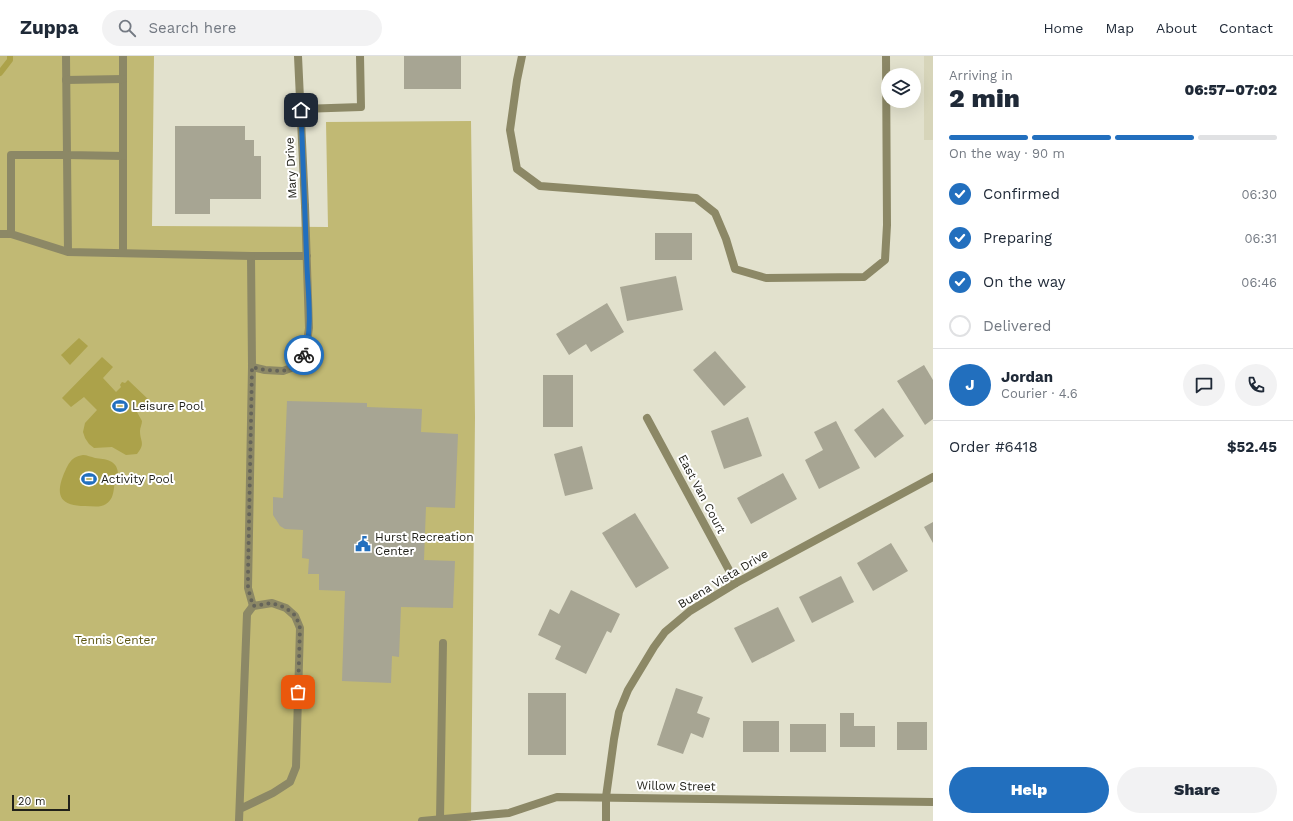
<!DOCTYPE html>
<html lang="en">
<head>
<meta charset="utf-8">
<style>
  body { margin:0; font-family:"Work Sans",sans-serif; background:#f2f2f3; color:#1f2937; height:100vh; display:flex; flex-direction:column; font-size:15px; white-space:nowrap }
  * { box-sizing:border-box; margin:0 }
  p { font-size:13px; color:#747a83 }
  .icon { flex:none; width:22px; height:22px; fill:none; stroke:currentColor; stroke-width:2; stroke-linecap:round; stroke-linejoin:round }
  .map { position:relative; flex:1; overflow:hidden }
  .details { display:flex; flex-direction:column; background:#fff; width:360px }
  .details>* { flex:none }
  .controls { position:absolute; left:881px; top:12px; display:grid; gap:8px }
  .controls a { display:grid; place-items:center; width:40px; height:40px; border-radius:50%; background:#fff; box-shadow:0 4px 16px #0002; font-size:20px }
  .scale { position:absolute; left:12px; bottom:10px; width:58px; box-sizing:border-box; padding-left:4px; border:2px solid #21211a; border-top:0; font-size:11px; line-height:14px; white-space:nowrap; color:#21211a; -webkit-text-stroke:3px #fff; paint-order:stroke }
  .pin { position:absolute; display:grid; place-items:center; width:34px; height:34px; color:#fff; margin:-17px; border-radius:8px; box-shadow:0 2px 6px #0006 }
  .courier { position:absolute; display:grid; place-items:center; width:40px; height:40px; margin:-20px; border:3px solid #226fbe; border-radius:50%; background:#fff; color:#222; box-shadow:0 1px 5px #0007 }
  .overview em { font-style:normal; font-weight:800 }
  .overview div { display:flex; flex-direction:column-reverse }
  .overview { display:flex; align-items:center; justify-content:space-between; height:68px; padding:0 16px }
  h1 { font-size:26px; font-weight:800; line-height:30px }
  .bar { display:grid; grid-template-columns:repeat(4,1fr); gap:6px 4px; align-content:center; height:48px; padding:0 16px }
  .bar i { height:5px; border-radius:3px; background:#e0e1e3 }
  .bar .current { background:#226fbe }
  .bar p { grid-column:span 4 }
  .line { display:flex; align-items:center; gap:10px; padding:0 16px; border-top:1px solid #e0e1e3 }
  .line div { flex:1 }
  .round { display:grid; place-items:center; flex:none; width:42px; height:42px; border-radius:21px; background:#f2f2f3 }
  ol { padding:0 16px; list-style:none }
  li { display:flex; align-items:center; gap:12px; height:44px }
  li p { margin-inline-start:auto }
  li .icon { padding:4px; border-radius:50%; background:#226fbe; color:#fff; stroke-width:4 }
  li:last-child { color:#747a83 }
  li i { width:22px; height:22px; border:2px solid #e0e1e3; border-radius:50% }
  .action { display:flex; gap:8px; margin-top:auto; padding:8px 16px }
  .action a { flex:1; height:46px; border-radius:24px; background:#226fbe; color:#fff; font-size:16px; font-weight:800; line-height:46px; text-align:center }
  .action a+a { background:#f2f2f3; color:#1f2937 }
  header { display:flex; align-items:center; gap:24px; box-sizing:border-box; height:56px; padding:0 20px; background:#fff; border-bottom:1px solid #e0e1e3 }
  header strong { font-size:19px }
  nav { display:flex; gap:22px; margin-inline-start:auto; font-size:14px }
  .search { width:280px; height:36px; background:#f2f2f3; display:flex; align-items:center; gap:10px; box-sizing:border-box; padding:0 14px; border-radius:22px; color:#747a83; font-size:15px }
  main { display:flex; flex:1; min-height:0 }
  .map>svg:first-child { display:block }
  .built { fill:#d7d5ba }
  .green { fill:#c1b974 }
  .water { fill:#aca24a }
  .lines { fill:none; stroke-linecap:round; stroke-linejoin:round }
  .stream { stroke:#aca24a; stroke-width:6 }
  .building { fill:#a7a593 }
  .lane { stroke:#8c8866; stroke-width:8 }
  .street { stroke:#8c8866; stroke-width:8 }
  .done { stroke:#656459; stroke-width:4; stroke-dasharray:0 7.2 }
  .route { stroke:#226fbe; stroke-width:5 }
  .labels { text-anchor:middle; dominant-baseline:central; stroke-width:4; stroke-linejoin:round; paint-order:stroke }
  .street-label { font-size:12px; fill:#21211a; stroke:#fff }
  .poi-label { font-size:12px; fill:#21211a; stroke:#fff; text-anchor:start }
  .park-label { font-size:12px; fill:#5c5512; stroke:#fff }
</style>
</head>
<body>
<header>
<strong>Zuppa</strong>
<div class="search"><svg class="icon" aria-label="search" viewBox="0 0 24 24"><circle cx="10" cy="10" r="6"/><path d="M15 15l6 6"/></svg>Search here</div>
<nav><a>Home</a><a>Map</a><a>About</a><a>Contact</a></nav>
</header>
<main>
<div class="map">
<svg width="933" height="765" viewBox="0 0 933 765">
  <rect width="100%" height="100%" fill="#e2e1cd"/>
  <rect class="built" x="924" y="0" width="9" height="84"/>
  <path class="green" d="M0 0H154L152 170 328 171 326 66 471 65 475 361 471 765H0Z"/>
  <g class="water">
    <path d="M79 282 88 290 70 309 61 299Z"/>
    <path d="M102 301 113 311 103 322 116 336 121 331 120 329 122 326 125 327 128 324 149 344 146 347 148 350 145 352 142 351 137 356 142 365C142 368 140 372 140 375 140 386 146 387 137 398L126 399 112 391 94 392 89 388 85 382 83 376 85 367 97 354 84 341 71 351 62 342Z"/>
    <path d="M83 399C87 399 91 401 95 402 105 403 117 404 118 417 118 423 114 427 114 432 113 439 112 444 106 448 100 452 92 450 85 450 62 450 55 441 63 420 68 409 70 401 83 399Z"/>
  </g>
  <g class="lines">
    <path class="stream" d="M0 17 10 4V0"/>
  </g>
  <g class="building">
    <rect x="404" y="0" width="57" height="33"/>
    <path d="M175 70H245V84H254V100H261V143H210V158H175Z"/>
    <rect x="655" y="177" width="37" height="27"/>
    <path d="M676 220 683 254 627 265 620 231Z"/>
    <path d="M607 247 624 276 591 296 586 288 569 299 556 278Z"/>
    <path d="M715 295 746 331 724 350 693 314Z"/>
    <path d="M924 309 933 324V363L925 369 897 325Z"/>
    <rect x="543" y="319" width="30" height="52"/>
    <path d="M287 345 367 347V351L422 353 421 376 458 378 455 452 426 451 424 504 455 505 453 552 401 551 399 601 392 600 391 627 342 625 345 535 319 534V518H308L309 503 302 502 303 474 285 473 280 470 273 459V441L283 442Z"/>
    <path d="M883 352 904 380 875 402 854 374Z"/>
    <path d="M748 361 762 400 724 413 711 375Z"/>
    <path d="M836 365 860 412 819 433 805 404 823 394 814 376Z"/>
    <path d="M582 390 593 433 565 440 554 398Z"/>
    <path d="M783 417 797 443 751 468 737 442Z"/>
    <path d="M635 457 669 512 636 532 602 477Z"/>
    <path d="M933 466V487L924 471Z"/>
    <path d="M891 487 908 515 873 535 857 507Z"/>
    <path d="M841 520 854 546 812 567 799 541Z"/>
    <path d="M571 534 620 558 611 577 607 575 586 618 555 603 561 590 538 579 550 553 559 558Z"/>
    <path d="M778 551 795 585 752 607 734 572Z"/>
    <path d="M676 632 703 641 697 657 710 662 703 682 691 677 683 698 657 689Z"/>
    <rect x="528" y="637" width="38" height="62"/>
    <path d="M840 657H854V670H875V691H840Z"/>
    <rect x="743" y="665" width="36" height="31"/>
    <rect x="897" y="666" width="30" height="28"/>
    <rect x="790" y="668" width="36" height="28"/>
  </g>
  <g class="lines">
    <g class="lane">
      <path d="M66 0 67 99 123 100V197"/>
      <path d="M123 0V100"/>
      <path d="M522 0 517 24 510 74 517 113 540 130 696 142 715 157 726 183 735 213 766 222 864 221 885 204 887 169 886 0"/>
      <path d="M66 24 123 23"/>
      <path d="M301 53 361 51 360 0"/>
      <path d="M305 150 309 272 306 293 299 309 283 315 265 314 252 311 251 200H307"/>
      <path d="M0 178H11"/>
      <path d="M68 196 67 99H11V178L68 196 251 200"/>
      <path d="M252 311 248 532 253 550"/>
      <path d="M440 763 443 587"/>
      <path d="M239 765 247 558 253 550 272 547 286 552 295 560 300 572 296 711 290 726 273 737 240 753"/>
    </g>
    <g class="street">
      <path d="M298 0 305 150"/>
      <path d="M647 362 736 527"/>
      <path d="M422 765 509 757 557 741 933 746"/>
      <path d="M606 765V741L614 683 619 656 628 634 654 591 665 576 690 555 736 527 933 421"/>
    </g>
  </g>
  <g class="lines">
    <path class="done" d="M298 636 300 572 296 560 286 552 272 547 253 550 248 532V519L252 311 265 314 283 315 299 309 304 299"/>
    <path class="route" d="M301 54C303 106 305 159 307 211 308 235 313 278 304 299"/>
  </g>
  <defs>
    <symbol id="stadium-bare" viewBox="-9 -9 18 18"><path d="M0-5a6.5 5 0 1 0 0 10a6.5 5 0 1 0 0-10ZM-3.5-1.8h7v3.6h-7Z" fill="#226fbe" stroke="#fff" stroke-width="2.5" paint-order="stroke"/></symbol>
    <symbol id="civic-bare" viewBox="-9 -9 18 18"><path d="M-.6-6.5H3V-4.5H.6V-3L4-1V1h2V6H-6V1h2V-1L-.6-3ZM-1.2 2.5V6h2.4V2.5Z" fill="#226fbe" stroke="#fff" stroke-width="2.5" paint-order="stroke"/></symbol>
  </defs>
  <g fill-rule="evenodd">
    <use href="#stadium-bare" x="109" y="339" width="22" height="22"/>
    <use href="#stadium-bare" x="78" y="412" width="22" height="22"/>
    <use href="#civic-bare" x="352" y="477" width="22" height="22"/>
  </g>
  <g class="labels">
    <g class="street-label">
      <text transform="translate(291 112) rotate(-93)">Mary Drive</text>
      <text transform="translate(702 438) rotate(62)">East Van Court</text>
      <text transform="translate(723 523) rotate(-31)">Buena Vista Drive</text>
      <text transform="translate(676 730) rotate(1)">Willow Street</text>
    </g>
    <g class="poi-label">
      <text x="132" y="350">Leisure Pool</text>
      <text x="101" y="423">Activity Pool</text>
      <text x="375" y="481">Hurst Recreation<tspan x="375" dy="14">Center</tspan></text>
    </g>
    <g class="park-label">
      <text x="115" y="584">Tennis Center</text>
    </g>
  </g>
</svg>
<div class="controls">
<a><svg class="icon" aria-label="layers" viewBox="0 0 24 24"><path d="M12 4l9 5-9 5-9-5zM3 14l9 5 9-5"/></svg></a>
</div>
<div class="scale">20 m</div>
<div class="pin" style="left:298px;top:636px;background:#ea580c"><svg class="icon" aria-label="bag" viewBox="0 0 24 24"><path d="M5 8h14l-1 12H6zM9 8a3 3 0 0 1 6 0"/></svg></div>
<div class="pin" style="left:301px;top:54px;background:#1f2937"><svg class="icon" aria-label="home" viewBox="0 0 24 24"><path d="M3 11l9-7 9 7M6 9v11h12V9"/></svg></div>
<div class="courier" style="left:304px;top:299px"><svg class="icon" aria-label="bike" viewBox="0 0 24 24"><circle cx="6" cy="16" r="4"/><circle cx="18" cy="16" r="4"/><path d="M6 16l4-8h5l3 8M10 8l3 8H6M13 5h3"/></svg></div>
</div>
<section class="details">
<div class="overview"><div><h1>2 min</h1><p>Arriving in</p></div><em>06:57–07:02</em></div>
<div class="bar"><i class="current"></i><i class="current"></i><i class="current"></i><i></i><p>On the way · 90 m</p></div>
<ol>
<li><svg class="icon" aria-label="check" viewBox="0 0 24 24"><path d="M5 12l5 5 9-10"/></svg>Confirmed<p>06:30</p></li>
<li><svg class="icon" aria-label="check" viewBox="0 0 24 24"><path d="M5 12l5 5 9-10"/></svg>Preparing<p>06:31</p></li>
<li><svg class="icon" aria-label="check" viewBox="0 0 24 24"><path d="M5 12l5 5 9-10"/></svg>On the way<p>06:46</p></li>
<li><i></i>Delivered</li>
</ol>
<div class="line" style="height:72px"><b class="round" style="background:#226fbe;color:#fff">J</b><div><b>Jordan</b><p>Courier · 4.6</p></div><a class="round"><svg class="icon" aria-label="chat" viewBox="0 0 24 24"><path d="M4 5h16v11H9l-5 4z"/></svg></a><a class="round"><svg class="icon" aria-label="phone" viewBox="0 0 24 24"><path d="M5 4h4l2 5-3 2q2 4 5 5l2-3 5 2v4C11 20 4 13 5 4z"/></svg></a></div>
<div class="line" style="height:52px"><div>Order #6418</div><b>$52.45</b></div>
<div class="action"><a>Help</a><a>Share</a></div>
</section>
</main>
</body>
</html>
